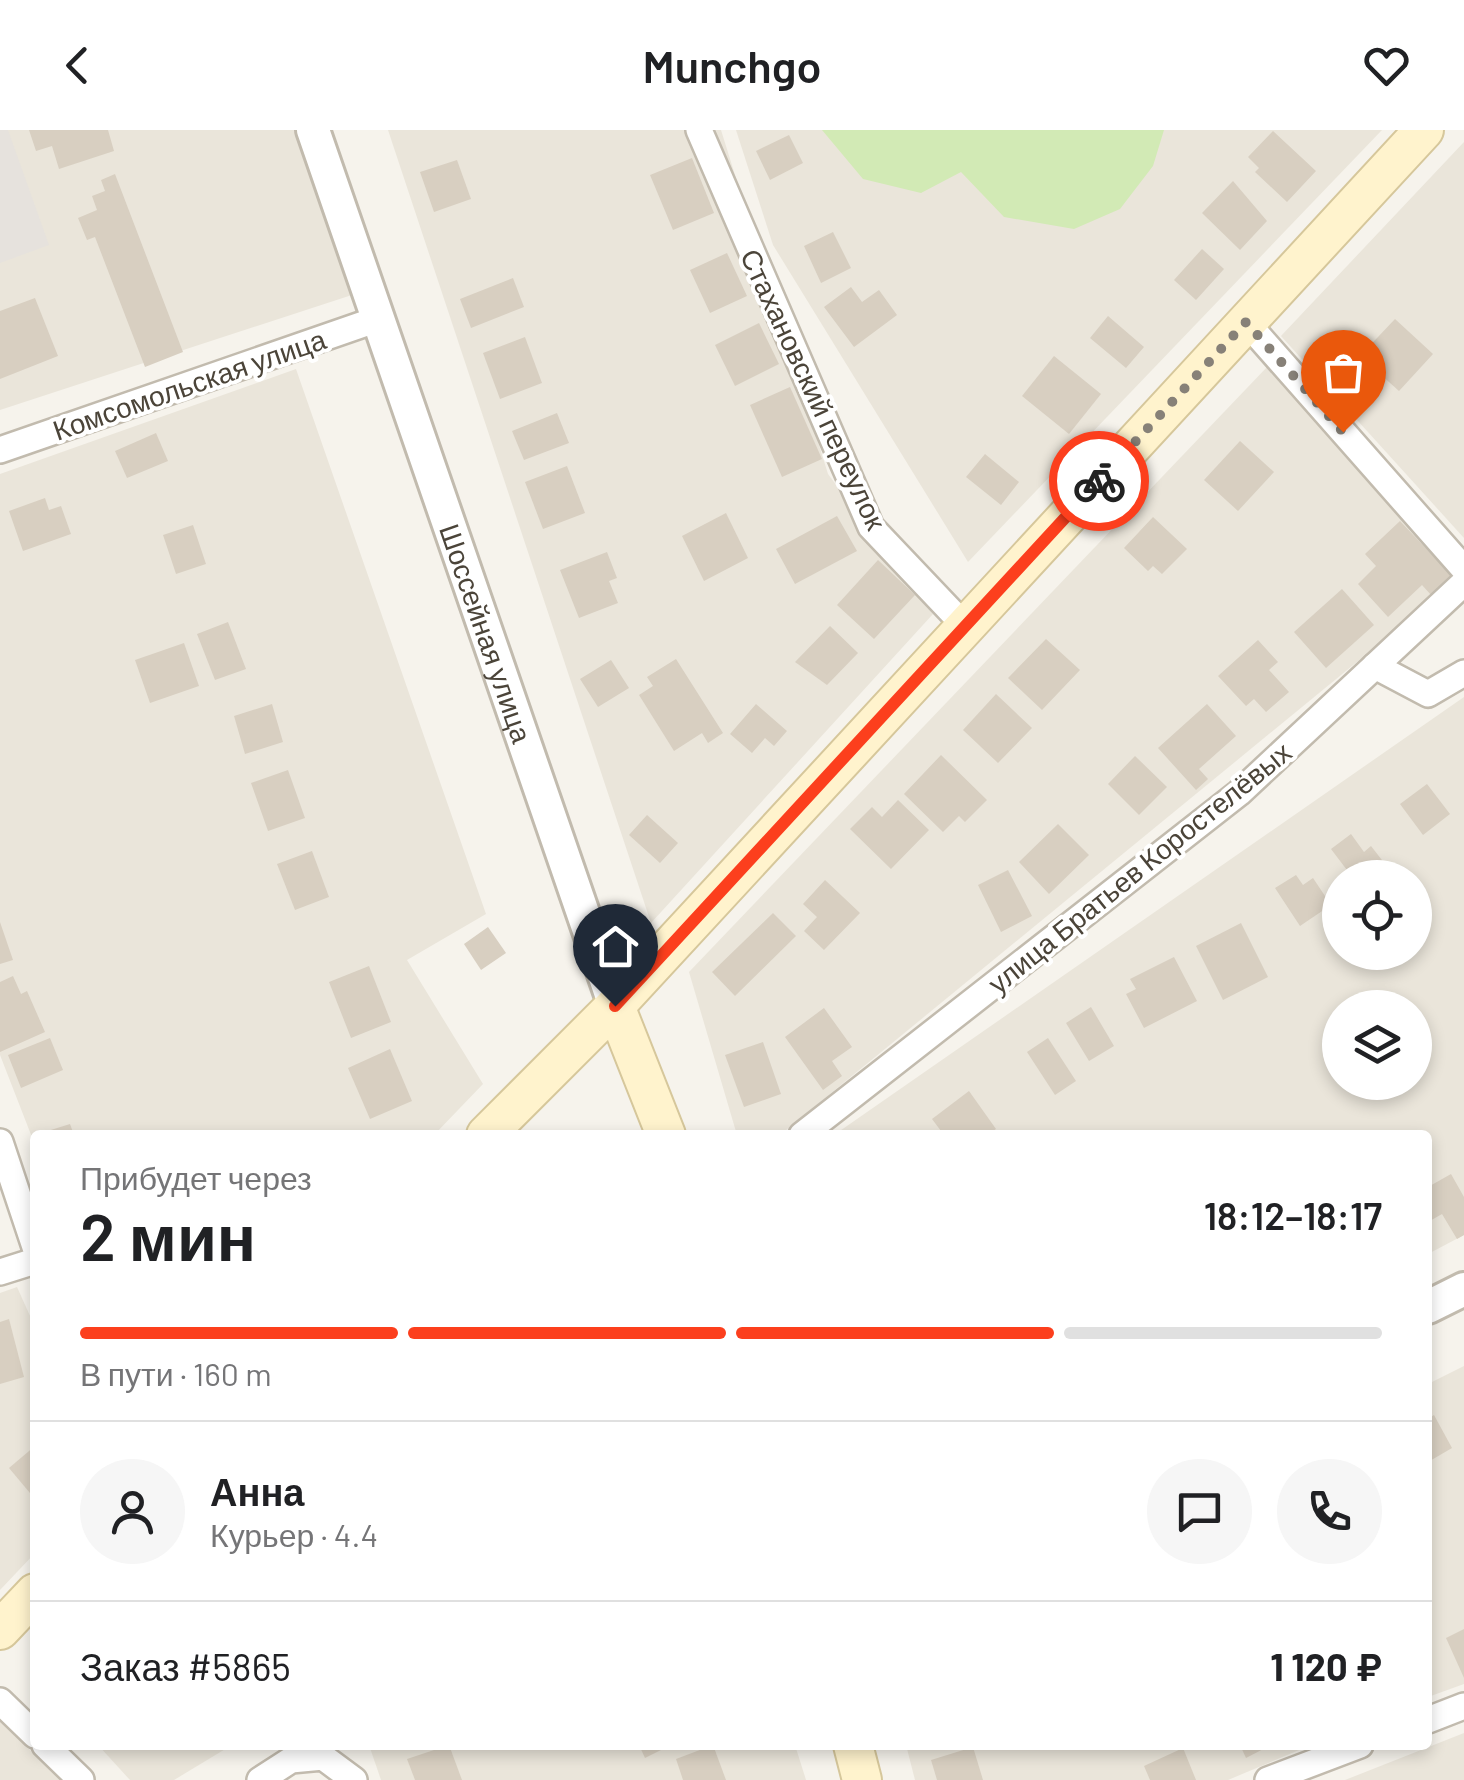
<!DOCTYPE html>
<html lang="ru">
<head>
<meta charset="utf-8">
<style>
  body { margin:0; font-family:Barlow,sans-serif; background:#f6f6f6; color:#202124; height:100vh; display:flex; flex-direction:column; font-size:38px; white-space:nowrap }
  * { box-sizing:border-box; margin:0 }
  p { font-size:32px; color:#757577 }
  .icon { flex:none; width:55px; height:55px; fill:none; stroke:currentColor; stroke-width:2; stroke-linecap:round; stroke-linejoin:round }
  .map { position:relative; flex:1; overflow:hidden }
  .panel { position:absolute; left:30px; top:1000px; width:1402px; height:620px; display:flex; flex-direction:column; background:#fff; border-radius:10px; box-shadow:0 5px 15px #0003 }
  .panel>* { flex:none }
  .buttons { position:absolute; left:1322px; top:730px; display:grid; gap:20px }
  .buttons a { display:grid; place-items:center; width:110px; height:110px; border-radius:50%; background:#fff; box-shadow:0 5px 15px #0003; font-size:50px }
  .pin { position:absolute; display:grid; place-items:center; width:85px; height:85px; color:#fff; margin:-102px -42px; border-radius:50% 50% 50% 0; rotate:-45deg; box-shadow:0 0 10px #0007 }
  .pin .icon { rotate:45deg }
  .courier { position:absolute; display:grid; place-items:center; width:100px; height:100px; margin:-50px; border:8px solid #fc3f1d; border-radius:50%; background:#fff; color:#222; box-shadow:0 2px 12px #0007 }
  .head em { font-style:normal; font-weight:600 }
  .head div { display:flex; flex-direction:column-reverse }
  .head { display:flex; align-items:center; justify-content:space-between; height:170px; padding:0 50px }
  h1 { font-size:65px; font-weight:600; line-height:75px }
  .bar { display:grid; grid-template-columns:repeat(4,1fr); gap:15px 10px; align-content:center; height:120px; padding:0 50px }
  .bar i { height:12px; border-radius:8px; background:#e0e0e0 }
  .bar .selected { background:#fc3f1d }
  .bar p { grid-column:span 4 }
  .line { display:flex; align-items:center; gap:25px; padding:0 50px; border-top:2px solid #e0e0e0 }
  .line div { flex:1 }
  .round { display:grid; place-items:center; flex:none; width:105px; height:105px; border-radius:52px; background:#f6f6f6 }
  header { display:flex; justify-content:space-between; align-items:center; height:130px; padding:0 50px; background:#fff; font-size:45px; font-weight:600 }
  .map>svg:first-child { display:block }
  .residential { fill:#eae5da; fill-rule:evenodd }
  .industrial { fill:#e6e2dd }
  .green { fill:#d2eab5 }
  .building { fill:#d8cfc1 }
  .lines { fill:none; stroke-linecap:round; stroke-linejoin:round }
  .minor-casing { stroke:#c2bbae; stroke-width:30 }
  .tertiary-casing { stroke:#c2bbae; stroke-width:38 }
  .secondary-casing { stroke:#d6c79b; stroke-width:42 }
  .minor { stroke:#fff; stroke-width:25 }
  .tertiary { stroke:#fff; stroke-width:32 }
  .secondary { stroke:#fff3cd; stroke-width:38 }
  .done { stroke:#878178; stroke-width:10; stroke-dasharray:0 18 }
  .route { stroke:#fc3f1d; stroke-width:12 }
  .labels { text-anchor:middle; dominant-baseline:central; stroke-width:8; stroke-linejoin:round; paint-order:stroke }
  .street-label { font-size:28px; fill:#4b4439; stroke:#fff }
</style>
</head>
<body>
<header><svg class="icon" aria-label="back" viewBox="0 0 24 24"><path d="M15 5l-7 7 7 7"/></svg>Munchgo<svg class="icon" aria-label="heart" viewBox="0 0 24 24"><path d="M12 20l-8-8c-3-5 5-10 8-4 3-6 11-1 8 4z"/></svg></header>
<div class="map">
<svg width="1464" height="1650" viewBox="0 0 1464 1650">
  <rect width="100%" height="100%" fill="#f6f3ec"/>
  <g class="residential">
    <path d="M0 0H294L355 164 0 280Z"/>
    <path d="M388 0H721L828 344 933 484 651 793Z"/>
    <path d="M736 0H1382L968 432 773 115Z"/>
    <path d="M1464 12V408L1281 206Z"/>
    <path d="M1268 236 1463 445 780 1005H737L689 842Z"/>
    <path d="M296 239 486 784 407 830 483 954 434 1005H35V1015L0 925V344Z"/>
    <path d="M1464 567V1105L1428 1124V1005H834ZM1340 748H1415V822H1340ZM1340 878H1415V952H1340Z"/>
    <path d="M17 1157 35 1197V1423L0 1460V1163Z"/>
    <path d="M1464 1236V1554L1428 1567V1254Z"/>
    <path d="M0 1591 61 1650H0Z"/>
    <path d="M1464 1603V1650H1345Z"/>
    <path d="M98 1615H232L174 1650H130Z"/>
    <path d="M369 1615H795L806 1650H381Z"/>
    <path d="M906 1615H1311L1228 1650H915Z"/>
  </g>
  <path class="industrial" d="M0 0H8L49 115 0 133Z"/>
  <path class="green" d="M822 0H1164L1153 36 1120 79 1074 99 1004 87 961 42 921 63 863 49Z"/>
  <g class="building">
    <path d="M29 0H108L114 21 59 39 52 16 36 21Z"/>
    <path d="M1273 1 1316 41 1287 72 1255 42 1259 38 1248 27Z"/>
    <path d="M789 5 803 33 770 50 756 21Z"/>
    <path d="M692 28 714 83 673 100 650 45Z"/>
    <path d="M457 30 471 69 434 82 420 42Z"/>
    <path d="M115 44 183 222 145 237 95 107 87 110 78 88 97 80 92 66 105 61 101 50Z"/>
    <path d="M1233 51 1267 91 1240 120 1202 83Z"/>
    <path d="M833 102 851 138 821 153 804 116Z"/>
    <path d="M1202 119 1224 139 1196 170 1174 150Z"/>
    <path d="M727 123 747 166 710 183 690 140Z"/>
    <path d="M513 148 524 177 471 198 460 169Z"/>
    <path d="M851 157 862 172 879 160 897 185 854 217 824 177Z"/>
    <path d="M35 168 58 226 0 249V181Z"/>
    <path d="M1108 186 1144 217 1126 238 1090 208Z"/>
    <path d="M1395 189 1433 224 1399 261 1360 226Z"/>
    <path d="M759 193 779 234 735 256 715 215Z"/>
    <path d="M525 207 542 253 500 269 483 223Z"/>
    <path d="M1054 226 1101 264 1069 304 1022 266Z"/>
    <path d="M790 257 822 329 782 347 750 275Z"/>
    <path d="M557 283 569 313 524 330 512 301Z"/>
    <path d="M156 303 168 331 127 348 115 321Z"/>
    <path d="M1240 311 1274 342 1238 381 1204 350Z"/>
    <path d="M985 324 1019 352 1001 375 966 347Z"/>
    <path d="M567 336 585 383 543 399 525 352Z"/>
    <path d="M45 368 49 380 61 376 71 404 23 421 9 381Z"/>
    <path d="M726 383 748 428 704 451 682 406Z"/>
    <path d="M837 386 857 421 795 454 776 419Z"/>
    <path d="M1153 387 1187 419 1162 444 1153 436 1148 441 1124 418Z"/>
    <path d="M1400 391 1453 447 1432 466 1422 455 1388 487 1358 454 1376 436 1365 424Z"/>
    <path d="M193 395 206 434 176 444 163 405Z"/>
    <path d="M607 422 617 448 609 451 618 473 579 488 560 440Z"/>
    <path d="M878 430 915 465 874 509 837 475Z"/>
    <path d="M1342 459 1374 495 1326 538 1294 502Z"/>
    <path d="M228 492 246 539 215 550 197 504Z"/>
    <path d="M830 496 858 523 827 555 795 532Z"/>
    <path d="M1046 509 1080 540 1042 580 1008 548Z"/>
    <path d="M1258 510 1278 532 1269 540 1289 562 1266 582 1254 569 1246 576 1218 546Z"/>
    <path d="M184 513 199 556 150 573 135 530Z"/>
    <path d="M676 529 723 603 708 613 702 603 674 621 639 565 653 556 647 547Z"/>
    <path d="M611 530 629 558 598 577 580 549Z"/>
    <path d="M996 564 1032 598 998 633 963 600Z"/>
    <path d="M272 574 283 612 245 624 234 586Z"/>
    <path d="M756 574 787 601 774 616 765 608 752 623 730 604Z"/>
    <path d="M1207 574 1236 606 1199 639 1208 649 1196 660 1158 618Z"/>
    <path d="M941 625 987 670 965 692 959 686 943 702 904 664Z"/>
    <path d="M1135 626 1167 657 1139 685 1108 654Z"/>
    <path d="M288 640 305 688 268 701 251 653Z"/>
    <path d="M1427 654 1450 684 1423 705 1400 674Z"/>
    <path d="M898 670 929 700 891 739 850 699 872 677 882 687Z"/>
    <path d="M647 685 678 713 660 733 629 705Z"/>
    <path d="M1058 694 1089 725 1049 764 1019 732Z"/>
    <path d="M1351 704 1364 722 1371 716 1385 734 1367 748H1353L1331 719Z"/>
    <path d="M312 721 329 767 295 780 277 734Z"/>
    <path d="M1008 740 1032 786 1001 802 978 755Z"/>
    <path d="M1296 745 1303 755 1313 748 1331 775 1300 796 1275 758Z"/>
    <path d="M825 750 860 783 824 820 804 801 817 787 803 774Z"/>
    <path d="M773 783 796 806 735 866 712 842Z"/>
    <path d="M0 792 13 830 0 834Z"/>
    <path d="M1241 793 1268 847 1223 870 1196 816Z"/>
    <path d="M488 797 506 823 481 840 464 814Z"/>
    <path d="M1174 827 1197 871 1144 898 1126 864 1136 859 1130 849Z"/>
    <path d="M369 836 391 892 351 908 329 852Z"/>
    <path d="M13 846 21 864 27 861 45 902 0 922V852Z"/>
    <path d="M1091 877 1114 916 1089 931 1066 893Z"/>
    <path d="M824 878 852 917 832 931 842 946 823 960 785 907Z"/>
    <path d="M50 908 63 940 21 958 8 925Z"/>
    <path d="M1048 908 1076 951 1055 965 1027 922Z"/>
    <path d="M763 912 781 964 744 977 725 925Z"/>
    <path d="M390 919 412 971 370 989 348 938Z"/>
    <path d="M969 961 996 999 987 1005H944L932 989Z"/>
    <path d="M70 994 74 1005H38V1004Z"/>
    <path d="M1451 1044 1464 1067V1105L1457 1109 1442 1084 1428 1092V1057Z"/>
    <path d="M9 1189 24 1247 0 1254V1192Z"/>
    <path d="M1434 1285 1452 1318 1428 1332V1289Z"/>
    <path d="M35 1316V1369L9 1338Z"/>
    <path d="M1464 1499V1548L1446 1508Z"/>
    <path d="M449 1615 462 1650H415L407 1629Z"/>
    <path d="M639 1615H671L645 1628Z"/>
    <path d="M713 1615 726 1650H683L676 1629Z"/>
    <path d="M1240 1615H1271L1246 1628Z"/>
    <path d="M973 1617 983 1650H937L931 1630Z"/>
    <path d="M1183 1618 1196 1650H1150L1144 1636Z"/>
  </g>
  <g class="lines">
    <defs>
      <g id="minor">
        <path d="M699 0 871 397 965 496"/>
        <path d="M1246 192 1464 439"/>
        <path d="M0 320 378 189"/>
        <path d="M1375 536 1428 564 1464 543"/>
        <path d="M802 1005 1239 663 1464 453"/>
        <path d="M0 1012 35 1117"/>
        <path d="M0 1142 35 1131"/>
        <path d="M0 1571 35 1605"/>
        <path d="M1428 1590 1464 1576"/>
        <path d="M45 1615 81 1650"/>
        <path d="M260 1650 291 1630 323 1627 354 1650"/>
        <path d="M1268 1650 1360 1615"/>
      </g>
      <g id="tertiary">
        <path id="s1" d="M313 0 615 876"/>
        <path d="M1428 1177 1464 1159"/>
      </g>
      <g id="secondary">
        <path d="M615 876 666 1005"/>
        <path d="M486 1005 615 876 1424 0"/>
        <path d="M0 1500 35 1463"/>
        <path d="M853 1615 862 1650"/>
      </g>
    </defs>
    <use href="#minor" class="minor-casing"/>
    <use href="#tertiary" class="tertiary-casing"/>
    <use href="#secondary" class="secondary-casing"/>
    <use href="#minor" class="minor"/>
    <use href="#tertiary" class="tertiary"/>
    <use href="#secondary" class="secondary"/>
  </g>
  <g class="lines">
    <path class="done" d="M1099 351 1246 192 1343 302"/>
    <path class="route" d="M615 876 1099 351"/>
  </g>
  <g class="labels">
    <g class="street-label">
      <text transform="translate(189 254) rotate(-19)">Комсомольская улица</text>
      <text transform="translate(814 259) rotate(65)">Стахановский переулок</text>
      <text stroke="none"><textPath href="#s1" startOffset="532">Шоссейная улица</textPath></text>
      <text transform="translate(1139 737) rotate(-39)">улица Братьев Коростелёвых</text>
    </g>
  </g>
</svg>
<div class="buttons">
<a><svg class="icon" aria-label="locate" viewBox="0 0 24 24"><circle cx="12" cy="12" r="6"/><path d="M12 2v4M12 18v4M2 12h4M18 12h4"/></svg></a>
<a><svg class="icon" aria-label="layers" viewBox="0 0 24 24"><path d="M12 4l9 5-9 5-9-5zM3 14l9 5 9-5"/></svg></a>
</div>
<div class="pin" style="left:1343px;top:302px;background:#ea580c"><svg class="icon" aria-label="bag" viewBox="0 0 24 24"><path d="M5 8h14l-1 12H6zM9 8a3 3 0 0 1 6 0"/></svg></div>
<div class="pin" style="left:615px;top:876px;background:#1f2937"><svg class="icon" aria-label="home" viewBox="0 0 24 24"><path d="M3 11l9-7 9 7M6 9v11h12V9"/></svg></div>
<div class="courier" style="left:1099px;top:351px"><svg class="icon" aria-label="bike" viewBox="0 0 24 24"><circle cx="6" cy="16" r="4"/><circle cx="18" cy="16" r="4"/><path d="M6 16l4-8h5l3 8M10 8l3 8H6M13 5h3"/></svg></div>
<section class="panel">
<div class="head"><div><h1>2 мин</h1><p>Прибудет через</p></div><em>18:12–18:17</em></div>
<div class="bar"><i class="selected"></i><i class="selected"></i><i class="selected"></i><i></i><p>В пути · 160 m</p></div>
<div class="line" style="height:180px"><a class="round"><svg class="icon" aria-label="person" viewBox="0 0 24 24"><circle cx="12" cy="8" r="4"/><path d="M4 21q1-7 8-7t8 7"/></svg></a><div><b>Анна</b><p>Курьер · 4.4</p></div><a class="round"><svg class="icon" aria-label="chat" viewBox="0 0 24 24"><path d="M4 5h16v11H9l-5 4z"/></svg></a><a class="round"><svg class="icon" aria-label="phone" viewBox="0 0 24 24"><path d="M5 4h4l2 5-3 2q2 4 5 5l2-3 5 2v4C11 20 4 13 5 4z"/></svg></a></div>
<div class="line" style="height:130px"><div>Заказ #5865</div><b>1 120 ₽</b></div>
</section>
</div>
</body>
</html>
